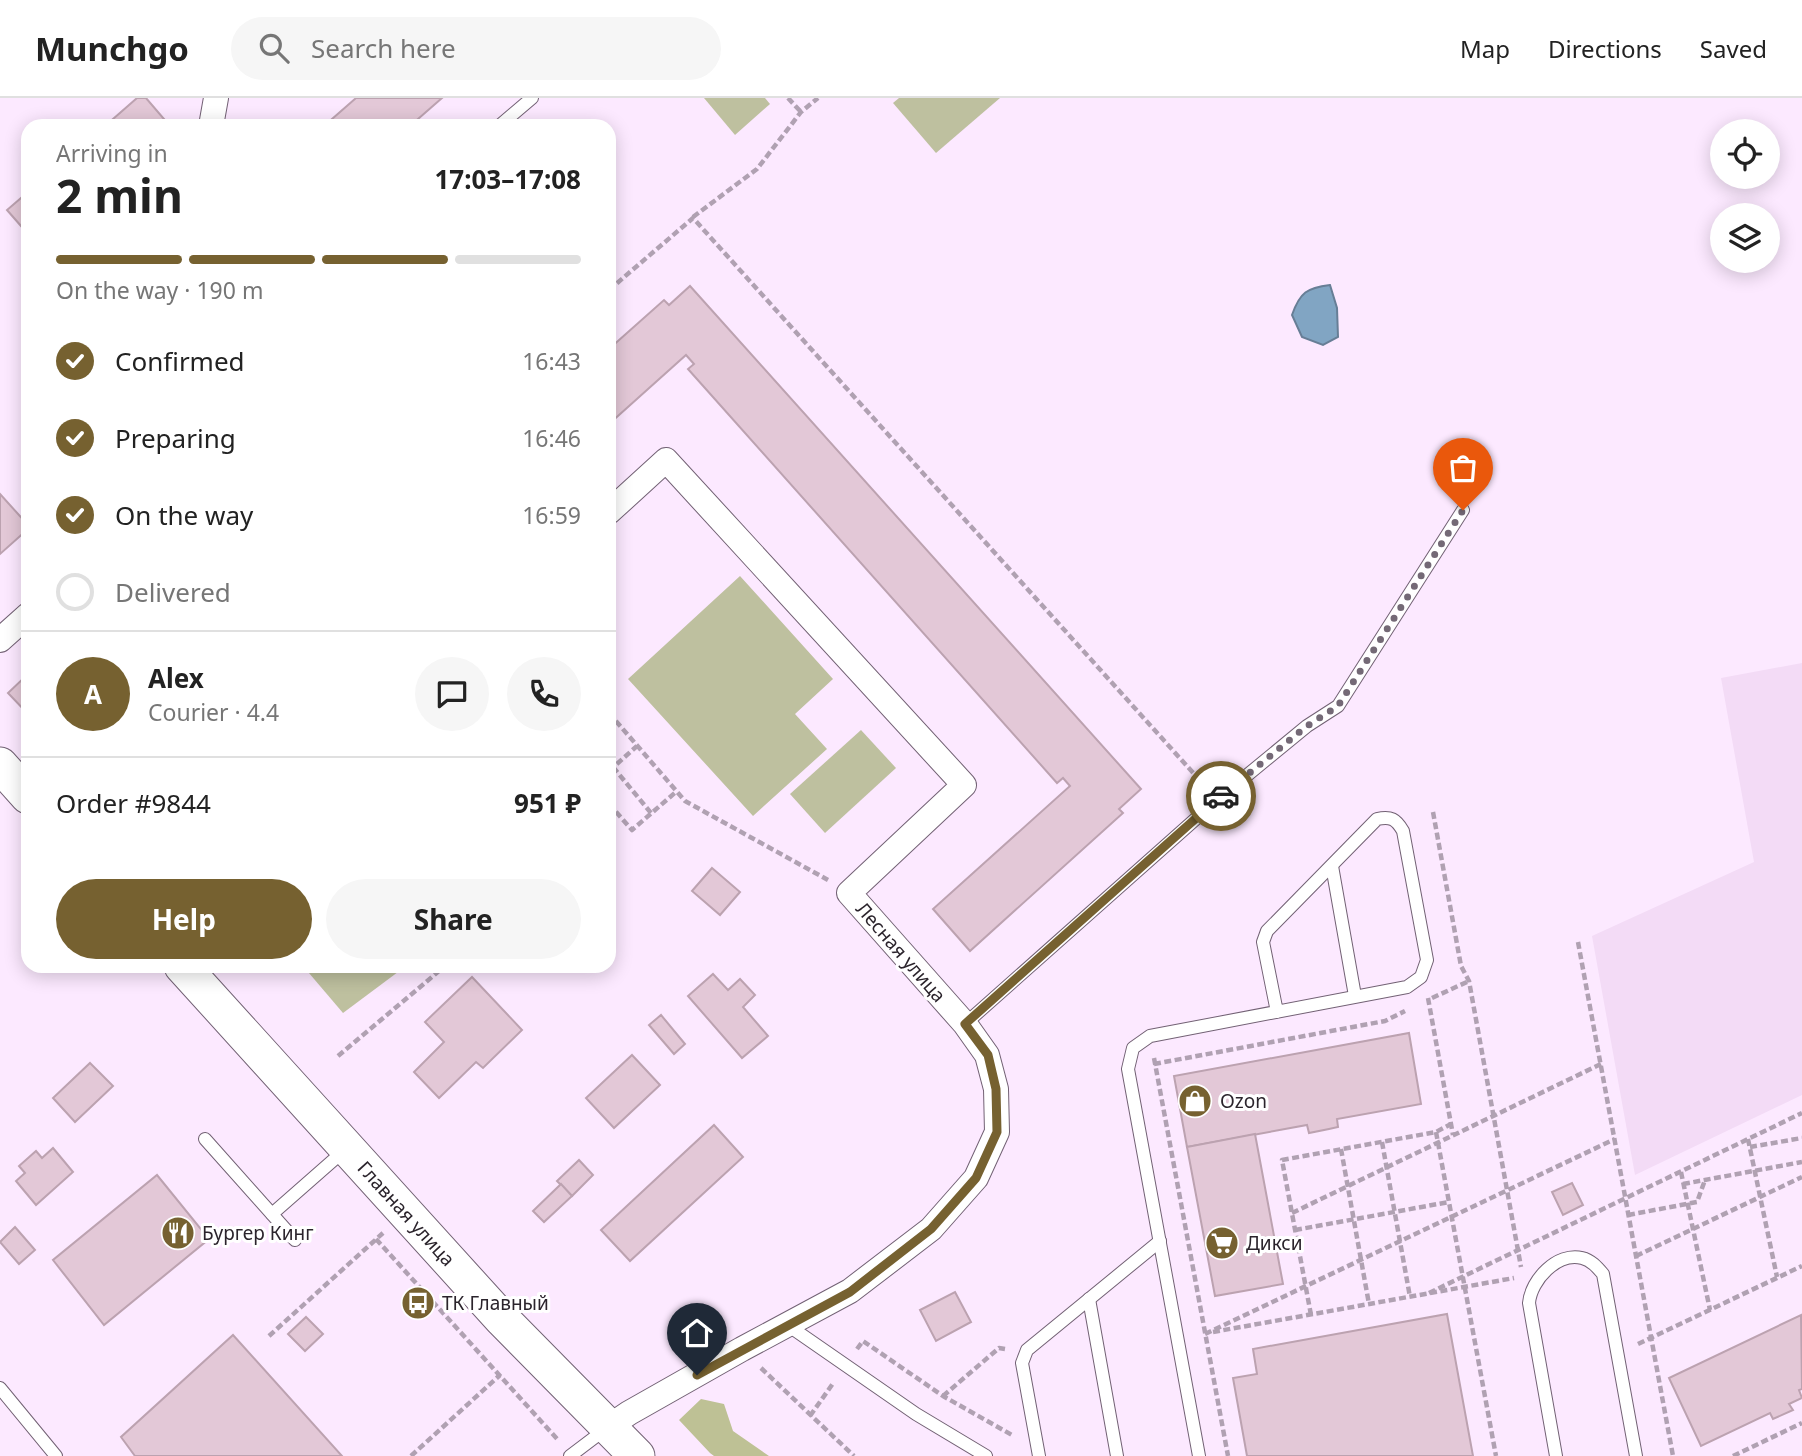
<!DOCTYPE html>
<html lang="en">
<head>
<meta charset="utf-8">
<style>
  body { margin:0; font-family:"Noto Sans",sans-serif; background:#f6f6f6; color:#222; height:100vh; display:flex; flex-direction:column; font-size:26px; white-space:nowrap }
  * { box-sizing:border-box; margin:0 }
  p { font-size:23px; color:#767676 }
  .icon { flex:none; width:38px; height:38px; fill:none; stroke:currentColor; stroke-width:2; stroke-linecap:round; stroke-linejoin:round }
  .map { position:relative; flex:1; overflow:hidden }
  .details { position:absolute; left:21px; top:21px; width:595px; height:854px; display:flex; flex-direction:column; background:#fff; border-radius:21px; box-shadow:0 4px 18px #0003 }
  .details>* { flex:none }
  .buttons { position:absolute; left:1710px; top:21px; display:grid; gap:14px }
  .buttons a { display:grid; place-items:center; width:70px; height:70px; border-radius:50%; background:#fff; box-shadow:0 4px 18px #0003; font-size:35px }
  .pin { position:absolute; display:grid; place-items:center; width:60px; height:60px; color:#fff; margin:-72px -30px; border-radius:50% 50% 50% 0; rotate:-45deg; box-shadow:0 0 7px #0007 }
  .pin .icon { rotate:45deg }
  .courier { position:absolute; display:grid; place-items:center; width:70px; height:70px; margin:-35px; border:5px solid #766130; border-radius:50%; background:#fff; color:#222; box-shadow:0 2px 9px #0007 }
  .headline em { font-style:normal; font-weight:700 }
  .headline div { display:flex; flex-direction:column-reverse }
  .headline { display:flex; align-items:center; justify-content:space-between; height:119px; padding:0 35px }
  h1 { font-size:46px; font-weight:700; line-height:52px }
  .bar { display:grid; grid-template-columns:repeat(4,1fr); gap:10px 7px; align-content:center; height:84px; padding:0 35px }
  .bar i { height:9px; border-radius:5px; background:#e0e0e0 }
  .bar .on { background:#766130 }
  .bar p { grid-column:span 4 }
  .line { display:flex; align-items:center; gap:18px; padding:0 35px; border-top:2px solid #e0e0e0 }
  .line div { flex:1 }
  .round { display:grid; place-items:center; flex:none; width:74px; height:74px; border-radius:37px; background:#f6f6f6 }
  ol { padding:0 35px; list-style:none }
  li { display:flex; align-items:center; gap:21px; height:77px }
  li p { margin-inline-start:auto }
  li .icon { padding:7px; border-radius:50%; background:#766130; color:#fff; stroke-width:4 }
  li:last-child { color:#767676 }
  li i { width:38px; height:38px; border:4px solid #e0e0e0; border-radius:50% }
  .primary-button { display:flex; gap:14px; margin-top:auto; padding:14px 35px }
  .primary-button a { flex:1; height:80px; border-radius:42px; background:#766130; color:#fff; font-size:28px; font-weight:700; line-height:80px; text-align:center }
  .primary-button a+a { background:#f6f6f6; color:#222 }
  header { display:flex; align-items:center; gap:42px; box-sizing:border-box; height:98px; padding:0 35px; background:#fff; border-bottom:2px solid #e0e0e0 }
  header strong { font-size:33px }
  nav { display:flex; gap:38px; margin-inline-start:auto; font-size:24px }
  .search { width:490px; height:63px; background:#f6f6f6; display:flex; align-items:center; gap:18px; box-sizing:border-box; padding:0 24px; border-radius:38px; color:#767676; font-size:26px }
  .map>svg:first-child { display:block }
  .built { fill:#f3dbf6 }
  .green { fill:#bec09f }
  .forest { fill:#bec195 }
  .water { fill:#81a5c3; stroke:#677e96; stroke-width:2 }
  .building { fill:#e3c8d7; stroke:#bca2b0; stroke-width:2 }
  .lines { fill:none; stroke-linecap:round; stroke-linejoin:round }
  .lane-casing { stroke:#726174; stroke-width:14 }
  .street-casing { stroke:#726174; stroke-width:26 }
  .secondary-casing { stroke:#726174; stroke-width:37 }
  .path { stroke:#b0a1b2; stroke-width:4.5; stroke-dasharray:7 3.5; stroke-linecap:butt }
  .lane { stroke:#fff; stroke-width:12 }
  .street { stroke:#fff; stroke-width:24 }
  .secondary { stroke:#fff; stroke-width:35 }
  .done { stroke:#746976; stroke-width:7; stroke-dasharray:0 12.6 }
  .route { stroke:#766130; stroke-width:9 }
  .labels { text-anchor:middle; dominant-baseline:central; stroke-width:6; stroke-linejoin:round; paint-order:stroke }
  .street-label { font-size:19px; fill:#2b242c; stroke:#fff }
  .poi-label { font-size:19px; fill:#2b242c; stroke:#fff; text-anchor:start }
</style>
</head>
<body>
<header>
<strong>Munchgo</strong>
<div class="search"><svg class="icon" aria-label="search" viewBox="0 0 24 24"><circle cx="10" cy="10" r="6"/><path d="M15 15l6 6"/></svg>Search here</div>
<nav><a>Map</a><a>Directions</a><a>Saved</a></nav>
</header>
<div class="map">
<svg width="1802" height="1358" viewBox="0 0 1802 1358">
  <rect width="100%" height="100%" fill="#fce9ff"/>
  <path class="built" d="M1802 565V997L1635 1077 1592 838 1754 764 1721 580Z"/>
  <g class="green">
    <path d="M704 0H765L770 6 735 37Z"/>
    <path d="M899 0H1000L936 55 893 5Z"/>
    <path d="M740 478 833 581 795 616 827 651 753 718 628 581Z"/>
    <path d="M861 632 896 670 825 735 790 696Z"/>
    <path d="M303 868H406L343 915Z"/>
  </g>
  <path class="forest" d="M701 1301 724 1306 733 1333 769 1358H714L710 1355 679 1322Z"/>
  <path class="water" d="M1330 187 1337 210 1338 239 1323 247 1302 239 1292 217C1300 194 1307 190 1330 187Z"/>
  <g class="building">
    <path d="M137 0H146L170 28H105Z"/>
    <path d="M356 0H442L410 28H324Z"/>
    <path d="M28 94V136L7 112Z"/>
    <path d="M690 188 1141 691 1119 711 1123 715 970 853 933 811 1070 688 1063 680 1057 685 688 271 694 266 686 257 609 326V251L664 202 669 207Z"/>
    <path d="M0 396 28 427V431L0 456Z"/>
    <path d="M28 576V616L8 595Z"/>
    <path d="M712 770 740 794 720 817 692 793Z"/>
    <path d="M713 876 728 892 740 881 755 897 743 909 768 938 742 960 688 898Z"/>
    <path d="M472 879 522 932 483 970 476 964 439 1000 414 974 444 944 425 924Z"/>
    <path d="M661 917 685 946 674 956 649 927Z"/>
    <path d="M1409 935 1421 1006 1337 1021 1338 1029 1329 1031 1309 1035 1307 1027 1187 1049 1174 978Z"/>
    <path d="M632 957 660 987 614 1030 586 1000Z"/>
    <path d="M90 965 113 988 75 1024 53 1000Z"/>
    <path d="M714 1027 743 1059 630 1163 601 1132Z"/>
    <path d="M1255 1036 1283 1186 1215 1198 1187 1049Z"/>
    <path d="M53 1050 73 1074 36 1107 16 1083 25 1075 19 1068 36 1053 42 1060Z"/>
    <path d="M579 1062 593 1077 572 1098 557 1083Z"/>
    <path d="M157 1077 209 1141 104 1227 53 1162Z"/>
    <path d="M1572 1085 1583 1107 1563 1117 1552 1094Z"/>
    <path d="M561 1086 572 1098 544 1124 533 1113Z"/>
    <path d="M15 1129 35 1152 19 1166 0 1144Z"/>
    <path d="M955 1194 971 1224 936 1243 920 1212Z"/>
    <path d="M1447 1216 1473 1358H1247L1233 1280 1257 1276 1253 1251Z"/>
    <path d="M1801 1217 1802 1291 1799 1292 1802 1300 1789 1306 1793 1312 1773 1321 1770 1315 1701 1348 1669 1280Z"/>
    <path d="M306 1219 323 1236 305 1253 288 1236Z"/>
    <path d="M233 1237 342 1358H135L121 1339Z"/>
  </g>
  <g class="lines">
    <defs>
      <g id="lane">
        <path d="M499 28 532 0"/>
        <path d="M1332 768 1355 898"/>
        <path d="M965 926 1217 702 1307 628 1338 608 1463 412"/>
        <path d="M205 1041 295 1142"/>
        <path d="M272 1116 346 1051"/>
        <path d="M1089 1201 1117 1358"/>
        <path d="M789 1228 916 1316 986 1358"/>
        <path d="M0 1290 56 1358"/>
        <path d="M570 1358 607 1330"/>
        <path d="M1039 1358 1022 1265 1027 1252 1160 1143"/>
        <path d="M1199 1358 1128 971 1133 950 1150 938 1407 889 1421 879 1427 862 1403 733C1396 721 1391 718 1377 721L1267 833 1263 844 1277 914"/>
        <path d="M1556 1358 1529 1205C1531 1182 1557 1154 1582 1160 1591 1162 1597 1169 1603 1176L1636 1358"/>
      </g>
      <g id="street">
        <path d="M211 28 216 0"/>
        <path d="M0 542 28 517"/>
        <path d="M607 1330 629 1315 742 1251 850 1193 931 1131 976 1080 997 1034 996 991 987 957 965 926 849 795 964 687 666 362 609 414"/>
      </g>
      <g id="secondary">
        <path d="M0 667 28 698"/>
        <path id="s1" d="M182 868 502 1221 637 1358"/>
      </g>
    </defs>
    <use href="#lane" class="lane-casing"/>
    <use href="#street" class="street-casing"/>
    <use href="#secondary" class="secondary-casing"/>
    <g class="path">
      <path d="M788 0 801 14"/>
      <path d="M693 119 757 71 801 14 818 0"/>
      <path d="M609 192 693 120 1205 688"/>
      <path d="M609 615 685 703 828 782"/>
      <path d="M613 669 651 715"/>
      <path d="M609 673 637 648"/>
      <path d="M609 706 632 732 677 693"/>
      <path d="M1433 714 1461 868 1469 883 1521 1169"/>
      <path d="M1578 844 1673 1358"/>
      <path d="M1428 900 1453 1037"/>
      <path d="M1432 900 1469 883"/>
      <path d="M338 958 445 868"/>
      <path d="M1154 960 1228 1358"/>
      <path d="M1154 966 1385 923 1405 913"/>
      <path d="M1436 1034 1496 1358"/>
      <path d="M1748 1041 1777 1179"/>
      <path d="M1382 1044 1410 1199"/>
      <path d="M1750 1049 1802 1040"/>
      <path d="M1341 1051 1369 1206"/>
      <path d="M1681 1074 1710 1212"/>
      <path d="M1683 1086 1802 1064"/>
      <path d="M1292 1115 1601 966"/>
      <path d="M1628 1117 1697 1104 1705 1082"/>
      <path d="M1295 1132 1449 1104"/>
      <path d="M376 1141 559 1343"/>
      <path d="M1636 1158 1802 1079"/>
      <path d="M1429 1195 1802 1015"/>
      <path d="M1311 1217 1282 1062 1436 1034 1451 1026"/>
      <path d="M1213 1234 1514 1180"/>
      <path d="M1205 1236 1615 1041"/>
      <path d="M269 1238 383 1135"/>
      <path d="M1638 1246 1802 1168"/>
      <path d="M857 1251 863 1243 943 1298 1012 1337"/>
      <path d="M761 1270 854 1358"/>
      <path d="M943 1298 999 1250 1005 1251"/>
      <path d="M810 1318 834 1284"/>
      <path d="M411 1358 500 1277"/>
      <path d="M1733 1358 1802 1325"/>
    </g>
    <use href="#lane" class="lane"/>
    <use href="#street" class="street"/>
    <use href="#secondary" class="secondary"/>
  </g>
  <g class="lines">
    <path class="done" d="M1221 698 1307 628 1338 608 1463 412"/>
    <path class="route" d="M697 1277 850 1194 931 1131 976 1080 997 1034 996 991 988 957 965 926 1221 698"/>
  </g>
  <defs>
    <symbol id="shop-disc" viewBox="-11 -11 22 22"><circle r="9.5" fill="#766130" stroke="#fff"/><path d="M-5-2.5h2.3a2.7 3.5 0 0 1 5.4 0H5L5.5 6h-11ZM-1.5-2.5h3a1.5 2.3 0 0 0-3 0Z" fill="#fff"/></symbol>
    <symbol id="restaurant-disc" viewBox="-11 -11 22 22"><circle r="9.5" fill="#766130" stroke="#fff"/><path d="M-5-6h1v4h1v-4h1v4h1v-4h1v5L-1.5 .5V6h-2V.5L-5-1ZM5-6V6H3V1.5H1.5Q1.5-4 5-6Z" fill="#fff"/></symbol>
    <symbol id="supermarket-disc" viewBox="-11 -11 22 22"><circle r="9.5" fill="#766130" stroke="#fff"/><path d="M-6-5.5h2.5l.6 2H6L4.5 2H-2.5L-4.4-4H-6ZM-1.5 3.2a1.3 1.3 0 1 0 .1 0ZM3 3.2a1.3 1.3 0 1 0 .1 0Z" fill="#fff"/></symbol>
    <symbol id="bus-disc" viewBox="-11 -11 22 22"><circle r="9.5" fill="#766130" stroke="#fff"/><path d="M-5-6H5V4H4V6H2V4H-2V6H-4V4H-5ZM-3.5-4V0h7V-4ZM-3.5 1.2v1.5H-2V1.2ZM2 1.2v1.5H3.5V1.2Z" fill="#fff"/></symbol>
  </defs>
  <g fill-rule="evenodd">
    <use href="#shop-disc" x="1176" y="984" width="38" height="38"/>
    <use href="#restaurant-disc" x="159" y="1116" width="38" height="38"/>
    <use href="#supermarket-disc" x="1203" y="1126" width="38" height="38"/>
    <use href="#bus-disc" x="399" y="1186" width="38" height="38"/>
  </g>
  <g class="labels">
    <g class="street-label">
      <text transform="translate(901 854) rotate(49)">Лесная улица</text>
      <text stroke="none"><textPath href="#s1" startOffset="334">Главная улица</textPath></text>
    </g>
    <g class="poi-label">
      <text x="1220" y="1003">Ozon</text>
      <text x="202" y="1135">Бургер Кинг</text>
      <text x="1246" y="1145">Дикси</text>
      <text x="442" y="1205">ТК Главный</text>
    </g>
  </g>
</svg>
<div class="buttons">
<a><svg class="icon" aria-label="locate" viewBox="0 0 24 24"><circle cx="12" cy="12" r="6"/><path d="M12 2v4M12 18v4M2 12h4M18 12h4"/></svg></a>
<a><svg class="icon" aria-label="layers" viewBox="0 0 24 24"><path d="M12 4l9 5-9 5-9-5zM3 14l9 5 9-5"/></svg></a>
</div>
<div class="pin" style="left:1463px;top:412px;background:#ea580c"><svg class="icon" aria-label="bag" viewBox="0 0 24 24"><path d="M5 8h14l-1 12H6zM9 8a3 3 0 0 1 6 0"/></svg></div>
<div class="pin" style="left:697px;top:1277px;background:#1f2937"><svg class="icon" aria-label="home" viewBox="0 0 24 24"><path d="M3 11l9-7 9 7M6 9v11h12V9"/></svg></div>
<div class="courier" style="left:1221px;top:698px"><svg class="icon" aria-label="car" viewBox="0 0 24 24"><path d="M5 17H2v-5l4-1 3-4h7l3 4 3 1v5h-3M9 17h6M6 11h13"/><circle cx="7" cy="17" r="2"/><circle cx="17" cy="17" r="2"/></svg></div>
<section class="details">
<div class="headline"><div><h1>2 min</h1><p>Arriving in</p></div><em>17:03–17:08</em></div>
<div class="bar"><i class="on"></i><i class="on"></i><i class="on"></i><i></i><p>On the way · 190 m</p></div>
<ol>
<li><svg class="icon" aria-label="check" viewBox="0 0 24 24"><path d="M5 12l5 5 9-10"/></svg>Confirmed<p>16:43</p></li>
<li><svg class="icon" aria-label="check" viewBox="0 0 24 24"><path d="M5 12l5 5 9-10"/></svg>Preparing<p>16:46</p></li>
<li><svg class="icon" aria-label="check" viewBox="0 0 24 24"><path d="M5 12l5 5 9-10"/></svg>On the way<p>16:59</p></li>
<li><i></i>Delivered</li>
</ol>
<div class="line" style="height:126px"><b class="round" style="background:#766130;color:#fff">A</b><div><b>Alex</b><p>Courier · 4.4</p></div><a class="round"><svg class="icon" aria-label="chat" viewBox="0 0 24 24"><path d="M4 5h16v11H9l-5 4z"/></svg></a><a class="round"><svg class="icon" aria-label="phone" viewBox="0 0 24 24"><path d="M5 4h4l2 5-3 2q2 4 5 5l2-3 5 2v4C11 20 4 13 5 4z"/></svg></a></div>
<div class="line" style="height:91px"><div>Order #9844</div><b>951 ₽</b></div>
<div class="primary-button"><a>Help</a><a>Share</a></div>
</section>
</div>
</body>
</html>
